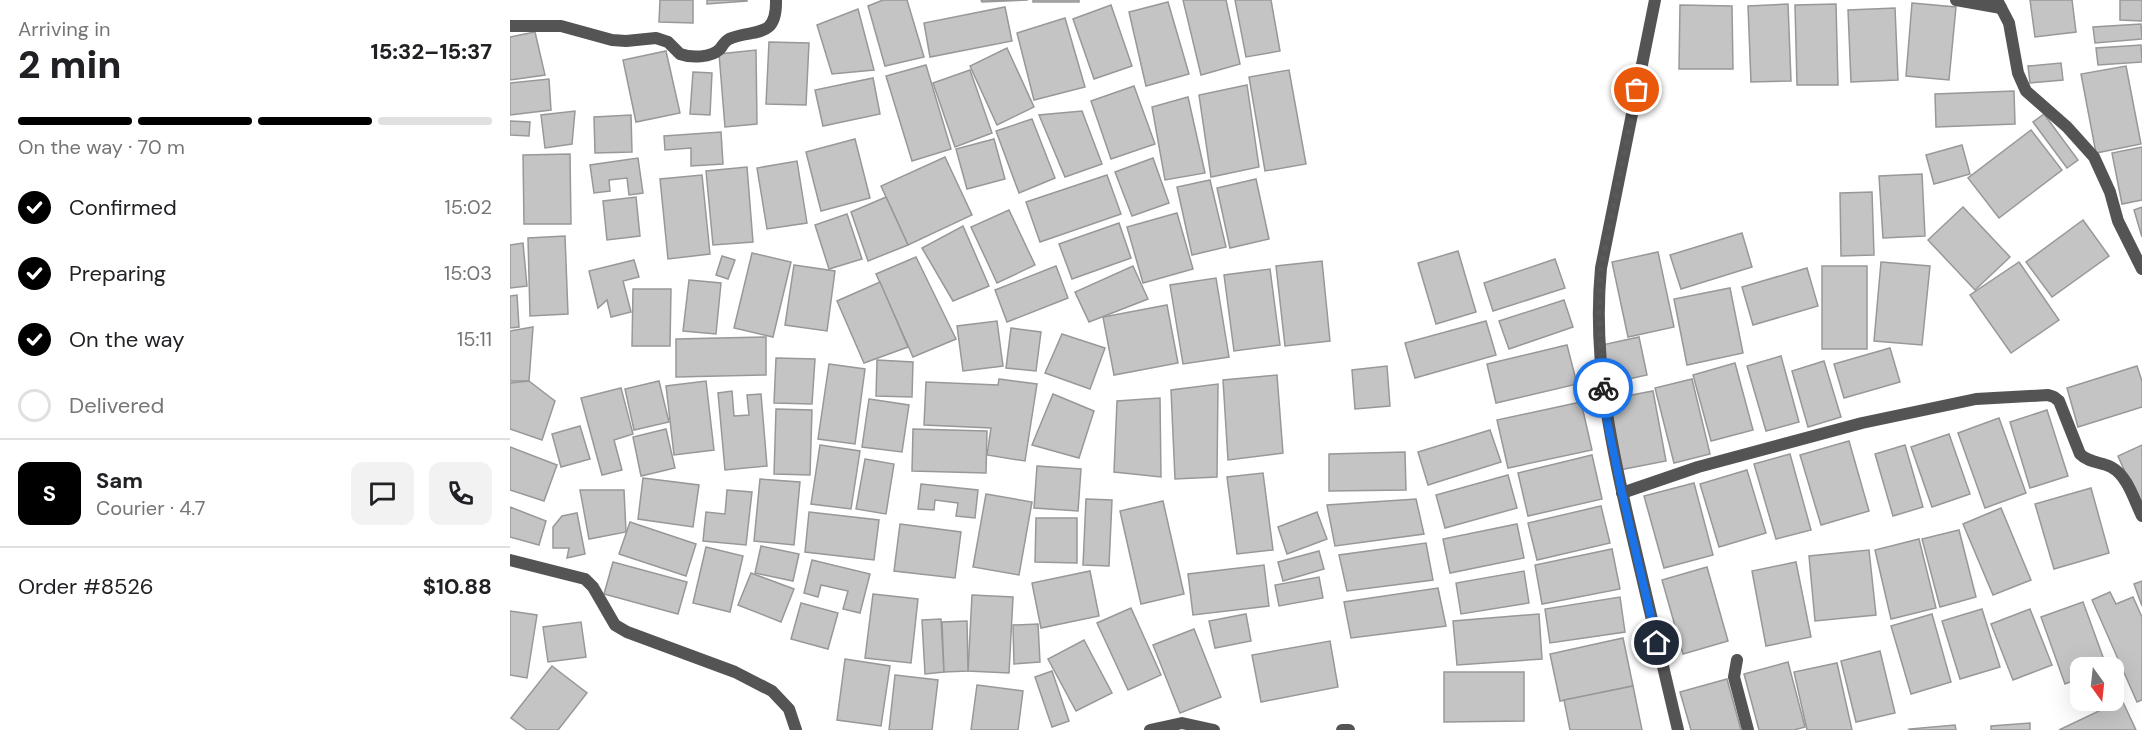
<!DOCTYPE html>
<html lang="en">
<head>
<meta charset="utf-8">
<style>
  body { margin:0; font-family:"DM Sans",sans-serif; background:#f2f2f2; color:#202124; height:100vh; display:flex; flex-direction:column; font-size:22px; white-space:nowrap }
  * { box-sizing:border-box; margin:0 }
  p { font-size:20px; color:#757577 }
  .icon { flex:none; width:33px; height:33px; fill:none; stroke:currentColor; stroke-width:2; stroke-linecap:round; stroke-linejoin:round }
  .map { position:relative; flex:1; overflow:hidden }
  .details { display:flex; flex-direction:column; background:#fff; width:510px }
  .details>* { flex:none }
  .needle { width:39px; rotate:165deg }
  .fabs { position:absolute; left:1560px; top:657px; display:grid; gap:12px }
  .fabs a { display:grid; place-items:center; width:54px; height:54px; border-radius:12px; background:#fff; box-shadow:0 6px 24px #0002; font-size:30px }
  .pin { position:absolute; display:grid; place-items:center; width:51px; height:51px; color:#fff; margin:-26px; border:3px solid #fff; border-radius:50%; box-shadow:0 2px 6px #0007 }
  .courier { position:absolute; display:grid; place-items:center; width:60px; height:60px; margin:-30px; border:4px solid #1a73e8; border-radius:50%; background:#fff; color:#222; box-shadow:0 2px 8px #0007 }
  .summary em { font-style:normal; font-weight:800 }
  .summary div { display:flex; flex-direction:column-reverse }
  .summary { display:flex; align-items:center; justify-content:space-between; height:102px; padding:0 18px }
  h1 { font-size:39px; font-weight:800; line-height:45px }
  .bar { display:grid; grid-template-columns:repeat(4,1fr); gap:9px 6px; align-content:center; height:72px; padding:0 18px }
  .bar i { height:8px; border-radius:4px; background:#e0e0e0 }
  .bar .selected { background:#000 }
  .bar p { grid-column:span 4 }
  .line { display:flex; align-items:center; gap:15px; padding:0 18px; border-top:2px solid #e0e0e0 }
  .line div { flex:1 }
  .round { display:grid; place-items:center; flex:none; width:63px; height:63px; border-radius:12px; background:#f2f2f2 }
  ol { padding:0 18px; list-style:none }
  li { display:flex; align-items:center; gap:18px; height:66px }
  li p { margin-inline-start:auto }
  li .icon { padding:6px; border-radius:50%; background:#000; color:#fff; stroke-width:4 }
  li:last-child { color:#757577 }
  li i { width:33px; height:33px; border:3px solid #e0e0e0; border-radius:50% }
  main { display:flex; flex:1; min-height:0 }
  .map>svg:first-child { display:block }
  .building { fill:#c4c4c4; stroke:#989898; stroke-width:1.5 }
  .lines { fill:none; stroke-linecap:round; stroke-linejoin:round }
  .street { stroke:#545454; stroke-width:12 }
  .done { stroke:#595959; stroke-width:6; stroke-dasharray:0 10.8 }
  .route { stroke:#1a73e8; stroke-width:8 }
</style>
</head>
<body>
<main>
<section class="details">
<div class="summary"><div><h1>2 min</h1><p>Arriving in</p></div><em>15:32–15:37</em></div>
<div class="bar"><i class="selected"></i><i class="selected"></i><i class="selected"></i><i></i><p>On the way · 70 m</p></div>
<ol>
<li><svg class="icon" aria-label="check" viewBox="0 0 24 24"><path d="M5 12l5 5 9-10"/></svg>Confirmed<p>15:02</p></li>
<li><svg class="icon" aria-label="check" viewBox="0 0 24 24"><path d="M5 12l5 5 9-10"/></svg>Preparing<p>15:03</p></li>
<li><svg class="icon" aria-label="check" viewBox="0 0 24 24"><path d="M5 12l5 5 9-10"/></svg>On the way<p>15:11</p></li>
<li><i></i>Delivered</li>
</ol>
<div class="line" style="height:108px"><b class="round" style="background:#000;color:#fff">S</b><div><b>Sam</b><p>Courier · 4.7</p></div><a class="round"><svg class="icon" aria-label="chat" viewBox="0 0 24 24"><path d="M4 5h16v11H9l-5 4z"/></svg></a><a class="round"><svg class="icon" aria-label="phone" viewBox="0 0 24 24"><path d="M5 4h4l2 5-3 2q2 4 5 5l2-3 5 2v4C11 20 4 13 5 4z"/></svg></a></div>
<div class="line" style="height:78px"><div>Order #8526</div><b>$10.88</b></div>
</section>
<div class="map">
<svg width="1632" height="730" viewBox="0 0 1632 730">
  <rect width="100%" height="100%" fill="#fff"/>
  <g class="building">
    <path d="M150 0H183V23L149 22Z"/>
    <path d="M197 0H237V1L197 4Z"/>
    <path d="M373 0H397L414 57 375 66 358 6Z"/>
    <path d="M471 0H518L472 2Z"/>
    <rect x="523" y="0" width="46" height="2"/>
    <path d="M673 0H716L730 64 691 75Z"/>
    <path d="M725 0H761L770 51 736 57Z"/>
    <path d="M1520 0H1562L1566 32 1525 37Z"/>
    <path d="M1610 0H1632V21L1610 20Z"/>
    <path d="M658 2 679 74 636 86 619 12Z"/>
    <path d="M1402 3 1446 7 1439 80 1396 76Z"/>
    <path d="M1278 4 1281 81 1241 82 1238 6Z"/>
    <path d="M1326 4 1328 85H1287L1285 5Z"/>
    <path d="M601 5 622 66 584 79 563 19Z"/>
    <path d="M1170 5 1222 6 1223 69H1169Z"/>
    <path d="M495 7 502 41 420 57 414 23Z"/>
    <path d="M1385 8 1388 80 1341 82 1338 10Z"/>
    <path d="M348 9 364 70 322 74 307 25Z"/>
    <path d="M555 18 575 87 524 100 507 33Z"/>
    <path d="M1631 24 1632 39 1585 43 1583 27Z"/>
    <path d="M25 32 35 75 0 80V37Z"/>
    <path d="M259 42 299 43 296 105 256 104Z"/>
    <path d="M1631 45 1632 62 1588 65 1586 48Z"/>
    <path d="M497 48 524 107 487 125 460 66Z"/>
    <path d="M246 50 247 124 215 127 209 54Z"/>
    <path d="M156 51 170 113 126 122 113 60Z"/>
    <path d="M1551 63 1553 80 1520 83 1518 66Z"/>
    <path d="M416 65 441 149 402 161 376 76Z"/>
    <path d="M1616 66 1631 144 1586 153 1571 74Z"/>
    <path d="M460 70 482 133 445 147 423 83Z"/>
    <path d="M779 70 796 164 755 171 739 77Z"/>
    <path d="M183 72 202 73 200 115 180 114Z"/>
    <path d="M363 78 370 114 313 126 305 90Z"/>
    <path d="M39 79 41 110 0 115V83Z"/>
    <path d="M737 85 749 167 701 177 689 95Z"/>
    <path d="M624 86 645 144 601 159 581 101Z"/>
    <path d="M1504 91 1505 124 1426 127 1425 94Z"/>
    <path d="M678 97 695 173 655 180 642 107Z"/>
    <path d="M65 111 62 144 35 148 31 115Z"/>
    <path d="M572 111 592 164 555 177 529 115Z"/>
    <path d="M1534 114 1568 160 1557 168 1523 122Z"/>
    <path d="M121 115 122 152 85 153 84 117Z"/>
    <path d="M522 119 545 178 509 193 486 131Z"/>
    <path d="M0 121 20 122 19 136 0 135Z"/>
    <path d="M1521 130 1552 170 1489 218 1458 178Z"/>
    <path d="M211 132 213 164 181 166V148L155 150 154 136Z"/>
    <path d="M345 139 360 198 311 211 296 152Z"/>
    <path d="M484 139 495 179 457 189 446 149Z"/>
    <path d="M1452 145 1460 174 1424 184 1416 155Z"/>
    <path d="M1632 147V200L1612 204 1602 153Z"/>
    <path d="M60 154 61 224H14L13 155Z"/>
    <path d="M435 157 462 215 398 245 371 186Z"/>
    <path d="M128 158 133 193 119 195 117 178 99 180 100 191 84 193 80 165Z"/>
    <path d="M643 158 659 203 622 216 605 172Z"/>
    <path d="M287 161 297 223 257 229 247 168Z"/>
    <path d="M237 167 243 242 203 245 196 171Z"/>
    <path d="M1412 174 1415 236 1373 238 1369 176Z"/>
    <path d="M192 175 200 254 158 259 150 179Z"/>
    <path d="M597 175 611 214 530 242 516 202Z"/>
    <path d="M746 179 759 239 720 248 707 188Z"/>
    <path d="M700 180 716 247 682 255 667 187Z"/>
    <path d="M1362 192 1364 255 1331 256 1330 193Z"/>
    <path d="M126 197 130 236 97 240 93 201Z"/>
    <path d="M376 197 398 245 358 261 341 212Z"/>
    <path d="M1453 207 1500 257 1465 290 1418 240Z"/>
    <path d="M1632 207V237L1624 210Z"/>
    <path d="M499 210 525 265 487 283 461 227Z"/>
    <path d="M667 213 683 269 633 283 617 227Z"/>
    <path d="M337 214 352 259 319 269 305 225Z"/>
    <path d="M1573 220 1599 256 1542 297 1516 262Z"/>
    <path d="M609 223 621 258 562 279 549 244Z"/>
    <path d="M453 226 479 286 443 301 412 248Z"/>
    <path d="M1232 233 1242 267 1171 289 1160 255Z"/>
    <path d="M55 236 58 314 20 316 18 238Z"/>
    <path d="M13 243 17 286 0 288V245Z"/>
    <path d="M948 251 966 312 926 324 908 263Z"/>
    <path d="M1148 252 1164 327 1118 337 1102 262Z"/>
    <path d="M242 253 281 262 263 337 224 328Z"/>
    <path d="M212 256 225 260 218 279 206 275Z"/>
    <path d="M406 257 446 339 403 357 366 274Z"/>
    <path d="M1045 259 1055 288 983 311 974 283Z"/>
    <path d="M124 260 129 277 113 281 121 312 101 317 97 300 88 308 79 271Z"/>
    <path d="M812 261 820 341 775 346 766 266Z"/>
    <path d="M1371 262 1420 266 1412 345 1364 341Z"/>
    <path d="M1509 262 1549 320 1501 353 1460 295Z"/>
    <path d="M284 265 325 271 317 331 275 325Z"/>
    <path d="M546 266 558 298 497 322 485 290Z"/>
    <path d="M623 266 638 299 579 322 565 292Z"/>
    <rect x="1312" y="266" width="45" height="83"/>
    <path d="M1297 268 1308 306 1243 325 1232 287Z"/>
    <path d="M760 269 770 345 724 351 714 275Z"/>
    <path d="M706 278 719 357 673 364 660 285Z"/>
    <path d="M179 280 211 283 206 334 173 331Z"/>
    <path d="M370 282 398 347 354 363 327 301Z"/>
    <path d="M1220 288 1233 353 1177 365 1164 299Z"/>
    <path d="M123 289H161L160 346H122Z"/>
    <path d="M7 295 9 327 0 328V296Z"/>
    <path d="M1054 300 1063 327 999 349 989 321Z"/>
    <path d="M657 305 668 363 604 375 593 317Z"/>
    <path d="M487 321 493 366 453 371 447 326Z"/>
    <path d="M976 321 986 355 905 378 895 343Z"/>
    <path d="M23 327 19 381H0V331Z"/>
    <path d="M501 328 531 332 526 371 496 368Z"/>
    <path d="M552 334 595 348 580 389 535 373Z"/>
    <path d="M256 337V375L166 377V339Z"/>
    <path d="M1129 337 1137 375 1100 383 1092 345Z"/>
    <path d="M1057 345 1067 384 986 403 977 364Z"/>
    <path d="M1380 348 1390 382 1334 398 1324 364Z"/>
    <path d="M1271 356 1289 422 1256 431 1237 366Z"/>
    <path d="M266 358 305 359 302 404 264 403Z"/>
    <path d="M367 360 403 362 402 397 366 396Z"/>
    <path d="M1314 361 1331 417 1298 427 1282 371Z"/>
    <path d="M1225 363 1243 430 1201 441 1183 375Z"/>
    <path d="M319 364 355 369 345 444 308 439Z"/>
    <path d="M877 366 880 406 845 409 842 370Z"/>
    <path d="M1627 366 1632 381V407L1568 427 1557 388Z"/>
    <path d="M767 375 773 453 718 460 713 380Z"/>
    <path d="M489 379 527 384 515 461 477 455 481 428 414 425 416 382 488 385Z"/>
    <path d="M1182 379 1200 454 1164 463 1145 388Z"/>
    <path d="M19 381 45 401 32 440 0 429V383Z"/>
    <path d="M149 381 159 422 124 430 115 389Z"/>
    <path d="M196 381 204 450 164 455 156 386Z"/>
    <path d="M708 384 707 477 665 479 661 390Z"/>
    <path d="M111 388 123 434 104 440 112 470 92 475 71 398Z"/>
    <path d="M222 391 224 416 239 415 237 395 251 394 257 466 215 470 208 393Z"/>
    <path d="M1143 391 1156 461 1109 470 1095 400Z"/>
    <path d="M543 394 584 411 569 458 522 445Z"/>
    <path d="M650 398 651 477 604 472 607 401Z"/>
    <path d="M359 399 399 405 392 452 352 447Z"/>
    <path d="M1071 402 1082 450 998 468 987 420Z"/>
    <path d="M266 409 302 410 300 475 264 474Z"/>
    <path d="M1537 410 1558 476 1520 488 1500 422Z"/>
    <path d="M1489 418 1516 493 1475 508 1448 433Z"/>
    <path d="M70 426 80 459 51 467 42 434Z"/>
    <path d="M156 429 165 468 131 476 123 437Z"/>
    <path d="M403 429 477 431 476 473 402 471Z"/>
    <path d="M980 430 991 462 918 485 908 452Z"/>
    <path d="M1439 434 1460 494 1422 507 1401 447Z"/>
    <path d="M1339 441 1359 511 1311 525 1290 455Z"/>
    <path d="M310 445 350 451 341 509 301 504Z"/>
    <path d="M1395 445 1413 507 1383 516 1365 454Z"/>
    <path d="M1632 445V510L1608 456Z"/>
    <path d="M0 447 47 465 34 501 0 490Z"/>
    <path d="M895 452 896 490 819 491V454Z"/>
    <path d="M1280 454 1301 530 1266 539 1244 464Z"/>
    <path d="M1082 455 1092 499 1018 516 1008 473Z"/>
    <path d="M355 459 384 464 376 514 346 509Z"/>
    <path d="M527 466 571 469 568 511 524 508Z"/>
    <path d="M1237 470 1256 533 1209 547 1190 484Z"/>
    <path d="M753 473 763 550 727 554 717 477Z"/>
    <path d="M998 475 1007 508 935 528 926 495Z"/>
    <path d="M133 478 189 485 183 527 128 519Z"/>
    <path d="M250 479 290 482 284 545 244 541Z"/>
    <path d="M1184 483 1203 555 1154 568 1134 496Z"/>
    <path d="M411 484 468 490 465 518 446 516 448 503 425 500 424 510 408 509Z"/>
    <path d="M1581 488 1599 553 1544 569 1525 504Z"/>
    <path d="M70 490H114L116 532 79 539Z"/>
    <path d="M217 490 242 492 236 545 193 541 196 512 215 514Z"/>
    <path d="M476 494 522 502 509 575 463 567Z"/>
    <path d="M576 499 602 500 599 566 573 565Z"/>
    <path d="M906 499 914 534 825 546 817 505Z"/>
    <path d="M653 501 674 594 631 604 610 511Z"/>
    <path d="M1091 506 1100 543 1027 560 1018 523Z"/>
    <path d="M0 507 36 521 29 545 0 537Z"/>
    <path d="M1491 508 1521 580 1483 595 1453 524Z"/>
    <path d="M299 512 369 520 364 560 295 552Z"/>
    <path d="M807 512 817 539 777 554 768 527Z"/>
    <path d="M67 513 75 554 57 558 59 548H43V527L52 516Z"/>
    <path d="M526 518H567V563L525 562Z"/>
    <path d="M120 522 186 544 176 576 109 554Z"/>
    <path d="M390 524 451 532 445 578 384 571Z"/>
    <path d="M1007 524 1014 558 940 573 933 539Z"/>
    <path d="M1449 530 1466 597 1430 607 1412 539Z"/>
    <path d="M1409 539 1426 608 1381 619 1365 550Z"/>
    <path d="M916 543 923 580 837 591 829 555Z"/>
    <path d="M251 546 289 554 283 581 245 573Z"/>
    <path d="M196 547 233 556 220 612 183 603Z"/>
    <path d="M1102 549 1110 589 1032 604 1025 565Z"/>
    <path d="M1359 550 1366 615 1305 621 1299 556Z"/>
    <path d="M809 551 814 569 773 581 768 562Z"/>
    <path d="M302 560 360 574 350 613 333 609 338 591 311 585 308 597 294 593Z"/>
    <path d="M103 562 177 582 168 614 94 594Z"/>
    <path d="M1286 562 1301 637 1256 646 1242 571Z"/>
    <path d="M754 565 759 606 683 615 678 574Z"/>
    <path d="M1197 567 1218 641 1173 654 1152 580Z"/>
    <path d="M580 571 589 616 531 628 522 583Z"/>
    <path d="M1014 571 1019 603 951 614 946 583Z"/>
    <path d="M241 573 284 589 271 622 228 605Z"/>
    <path d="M809 577 813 598 769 606 765 585Z"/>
    <path d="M1632 581V606L1624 584Z"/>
    <path d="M928 588 936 626 841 638 834 602Z"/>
    <path d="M1600 592 1606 604 1623 597 1632 617V700L1627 702 1582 600Z"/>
    <path d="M363 594 408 599 401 663 355 658Z"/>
    <path d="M462 595 503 597 499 673 458 671Z"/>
    <path d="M1110 597 1115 632 1040 643 1035 609Z"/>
    <path d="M1573 602 1597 668H1570V678L1555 684 1531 617Z"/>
    <path d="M291 603 328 613 318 649 281 639Z"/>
    <path d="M621 608 651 675 618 690 587 623Z"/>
    <path d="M1472 609 1490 667 1450 679 1432 621Z"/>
    <path d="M1520 609 1542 665 1503 680 1481 624Z"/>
    <path d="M0 611 27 615 17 678 0 675Z"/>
    <path d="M736 614 741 641 705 648 699 621Z"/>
    <path d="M1029 614 1032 659 947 665 943 621Z"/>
    <path d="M1422 614 1441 682 1401 694 1381 626Z"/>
    <path d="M431 619 434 672 415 674 412 620Z"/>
    <path d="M457 621 458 671 434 672 432 622Z"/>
    <path d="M71 622 76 657 38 662 33 627Z"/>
    <path d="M528 624 530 662 504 664 503 625Z"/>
    <path d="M684 629 711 697 670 713 643 645Z"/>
    <path d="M1113 638 1123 686 1050 701 1040 654Z"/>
    <path d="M574 640 602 693 566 711 538 659Z"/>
    <path d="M820 641 828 687 751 702 742 655Z"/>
    <path d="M1370 651 1385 713 1346 722 1331 661Z"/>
    <path d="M335 659 380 666 371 726 327 720Z"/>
    <path d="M1278 662 1295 727 1284 730H1249L1234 674Z"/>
    <path d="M1327 663 1342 730H1297L1284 672Z"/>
    <path d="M42 666 77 693 48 730H17L1 718Z"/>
    <path d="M542 671 559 721 542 727 525 677Z"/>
    <path d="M934 672H1014V721L934 722Z"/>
    <path d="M385 675 428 680 422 730H379Z"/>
    <path d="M1217 679 1231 730H1181L1170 692Z"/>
    <path d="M467 685 513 691 508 730H461Z"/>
    <path d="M1123 686 1132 730H1060L1054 700Z"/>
    <path d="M1612 700 1626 730H1549Z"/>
    <path d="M1520 723V730H1481V726Z"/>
    <path d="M1445 725 1446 730H1400L1399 729Z"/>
  </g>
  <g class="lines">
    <g class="street">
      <path d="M1145 0 1091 268C1082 360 1102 451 1123 539 1138 603 1153 666 1168 730"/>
      <path d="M1446 0 1491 8"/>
      <path d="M1487 0 1499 23 1508 73 1516 91 1557 127 1584 157 1600 192 1608 221 1632 269"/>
      <path d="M0 26H51L102 40 116 41 146 38 158 42 170 54C181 58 201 58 210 49 213 45 215 41 219 39 243 28 267 41 266 0"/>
      <path d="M1112 493 1188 467 1352 423 1466 399 1538 395 1544 397 1549 401 1570 454C1579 463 1591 462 1601 467 1618 476 1624 500 1632 516"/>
      <path d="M0 560 75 579 83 587 105 625 117 632 225 672 262 691 279 709 286 730"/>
      <path d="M1227 660 1224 677 1238 730"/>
      <path d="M640 730 672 723 704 730"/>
      <path d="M832 730H839"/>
    </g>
  </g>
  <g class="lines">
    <path class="done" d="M1093 388 1089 312 1091 268 1127 90"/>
    <path class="route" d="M1093 388 1094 406 1112 493 1147 643"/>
  </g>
</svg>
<div class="fabs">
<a><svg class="needle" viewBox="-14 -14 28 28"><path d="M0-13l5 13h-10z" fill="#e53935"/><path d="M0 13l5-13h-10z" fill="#757577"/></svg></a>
</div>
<div class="pin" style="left:1127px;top:90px;background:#ea580c"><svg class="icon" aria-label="bag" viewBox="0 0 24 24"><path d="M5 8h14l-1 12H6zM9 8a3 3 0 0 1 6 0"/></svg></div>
<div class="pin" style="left:1147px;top:643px;background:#1f2937"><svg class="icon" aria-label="home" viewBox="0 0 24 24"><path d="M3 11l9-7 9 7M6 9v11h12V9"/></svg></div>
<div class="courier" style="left:1093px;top:388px"><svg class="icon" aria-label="bike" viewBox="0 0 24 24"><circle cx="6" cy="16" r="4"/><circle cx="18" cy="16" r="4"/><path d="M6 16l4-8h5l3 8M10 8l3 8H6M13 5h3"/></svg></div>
</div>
</main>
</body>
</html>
